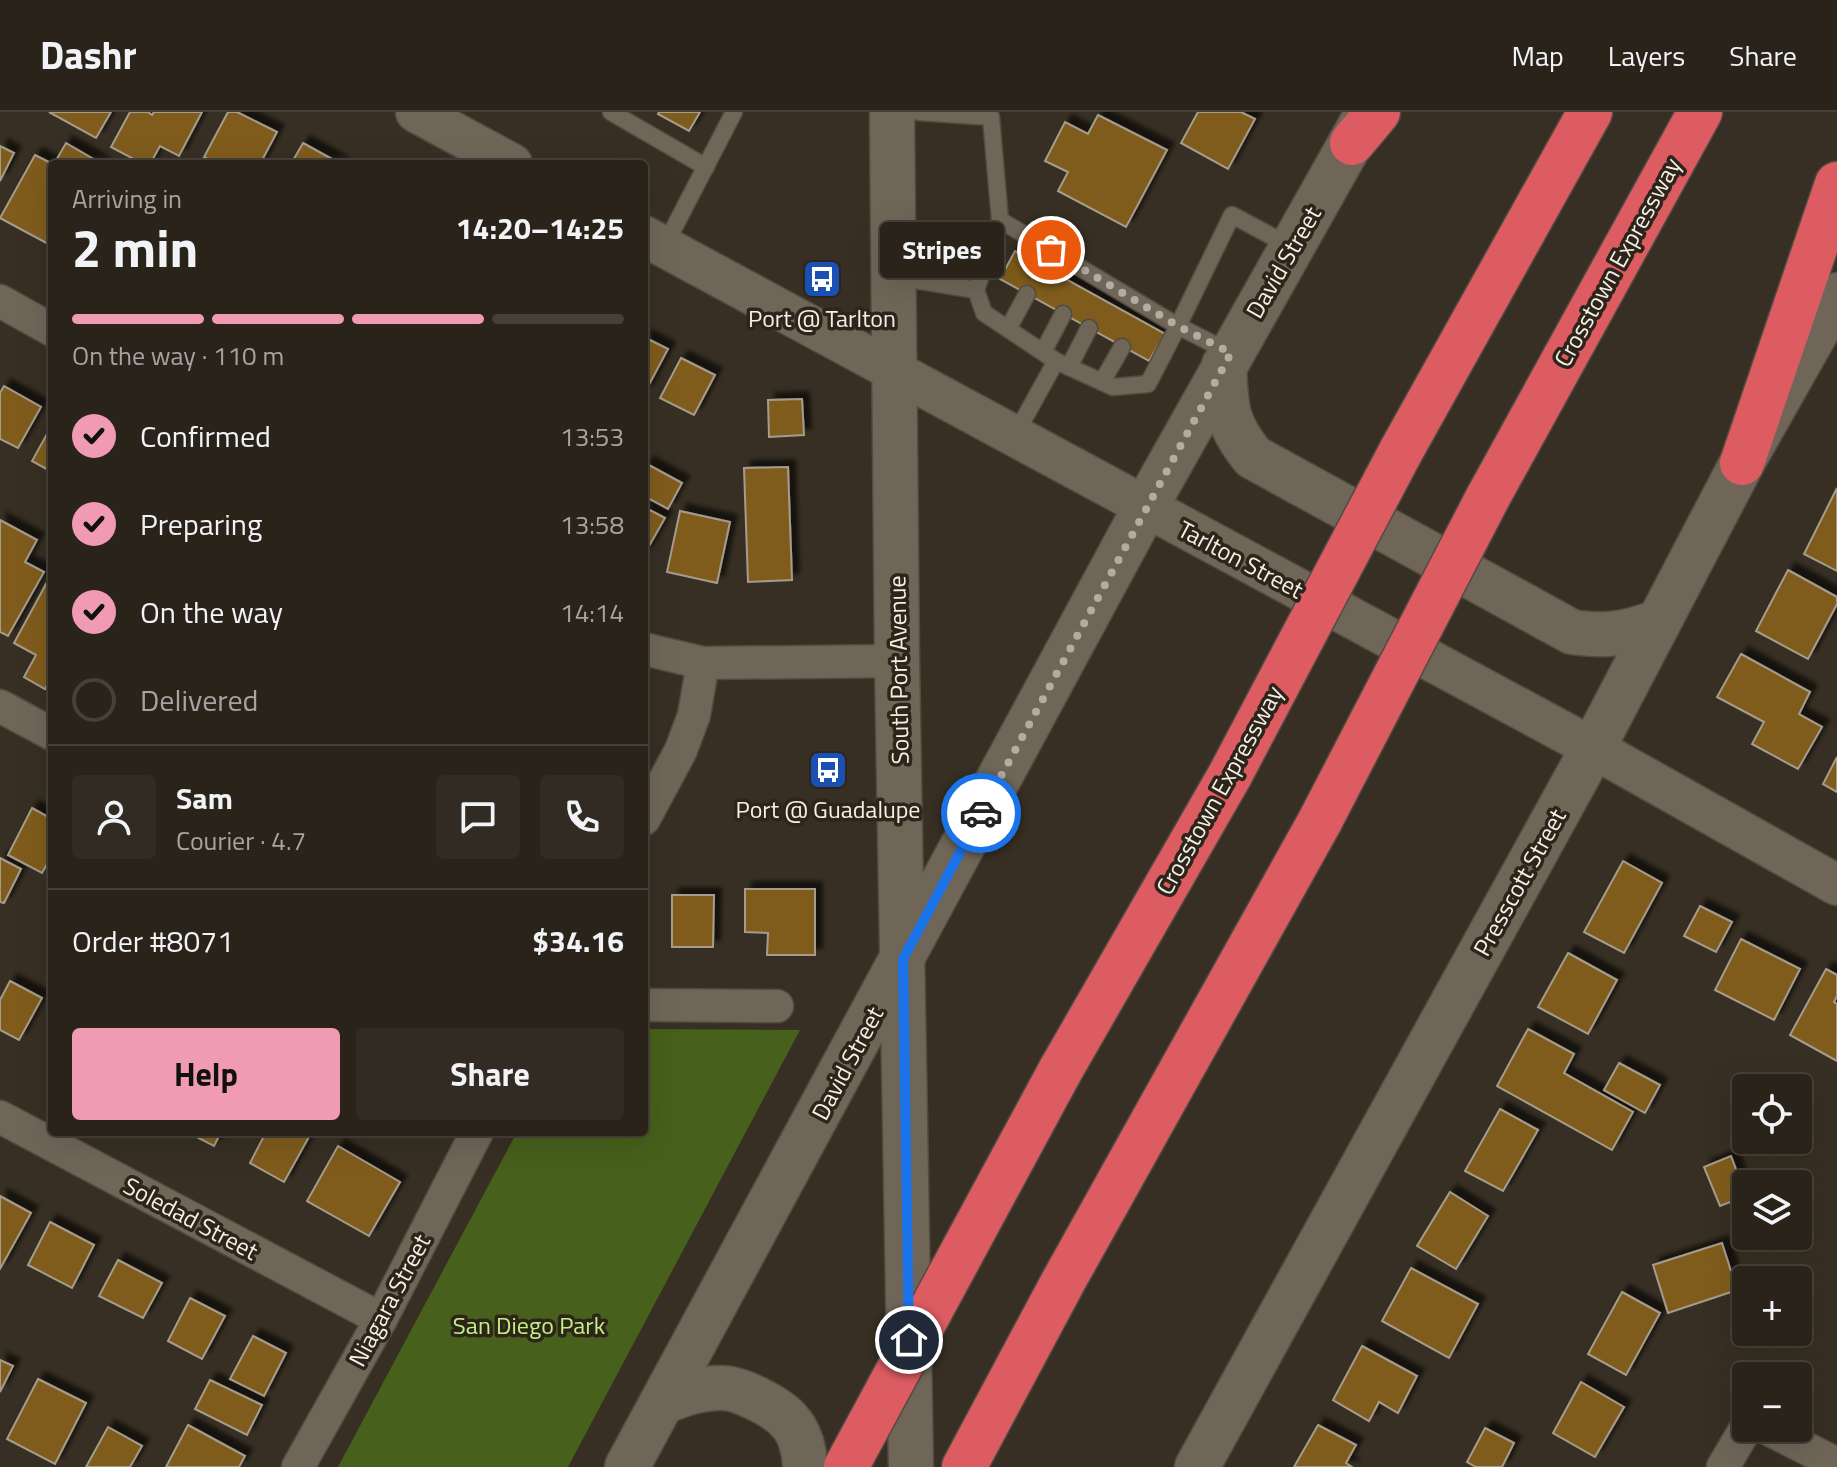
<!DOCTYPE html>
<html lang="en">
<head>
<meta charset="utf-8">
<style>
  body { margin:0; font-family:"Titillium Web",sans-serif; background:#312b23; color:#f1f3f6; height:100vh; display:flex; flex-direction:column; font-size:30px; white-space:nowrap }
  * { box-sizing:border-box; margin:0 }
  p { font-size:26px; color:#a5a4a2 }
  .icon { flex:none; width:44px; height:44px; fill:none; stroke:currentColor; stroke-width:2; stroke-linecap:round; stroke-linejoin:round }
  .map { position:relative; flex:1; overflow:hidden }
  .drawer { position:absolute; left:48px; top:48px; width:600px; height:976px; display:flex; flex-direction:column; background:#29231a; border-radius:8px; box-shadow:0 8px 32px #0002,0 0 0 2px #454039 }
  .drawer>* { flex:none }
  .fabs { position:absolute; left:1732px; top:962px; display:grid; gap:16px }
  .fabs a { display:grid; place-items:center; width:80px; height:80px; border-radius:8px; background:#29231a; box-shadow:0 8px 32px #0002,0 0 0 2px #454039; font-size:40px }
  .pin { position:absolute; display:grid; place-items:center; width:68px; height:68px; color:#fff; margin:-34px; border:4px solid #fff; border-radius:50%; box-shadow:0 2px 8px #0007 }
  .courier { position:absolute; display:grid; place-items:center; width:80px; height:80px; margin:-40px; border:6px solid #1a73e8; border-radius:50%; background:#fff; color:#222; box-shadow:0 2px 10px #0007 }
  .bubble { position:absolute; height:56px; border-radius:8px; background:#29231a; box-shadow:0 8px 32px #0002,0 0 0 2px #454039; font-size:26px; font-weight:700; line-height:56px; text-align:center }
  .headline em { font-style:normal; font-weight:700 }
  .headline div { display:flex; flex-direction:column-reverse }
  .headline { display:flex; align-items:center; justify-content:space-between; height:136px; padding:0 24px }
  h1 { font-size:52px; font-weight:700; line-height:60px }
  .bar { display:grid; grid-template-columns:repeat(4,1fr); gap:12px 8px; align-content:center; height:96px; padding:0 24px }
  .bar i { height:10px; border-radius:6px; background:#454039 }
  .bar .on { background:#f09ab4 }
  .bar p { grid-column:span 4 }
  .line { display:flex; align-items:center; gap:20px; padding:0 24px; border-top:2px solid #454039 }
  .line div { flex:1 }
  .round { display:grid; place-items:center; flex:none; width:84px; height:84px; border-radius:8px; background:#312b23 }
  ol { padding:0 24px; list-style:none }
  li { display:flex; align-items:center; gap:24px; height:88px }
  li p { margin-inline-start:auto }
  li .icon { padding:8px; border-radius:50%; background:#f09ab4; color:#111; stroke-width:4 }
  li:last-child { color:#a5a4a2 }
  li i { width:44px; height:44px; border:4px solid #454039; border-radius:50% }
  .primary-button { display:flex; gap:16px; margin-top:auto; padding:16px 24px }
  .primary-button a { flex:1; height:92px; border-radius:8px; background:#f09ab4; color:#111; font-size:32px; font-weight:700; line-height:92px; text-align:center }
  .primary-button a+a { background:#312b23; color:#f1f3f6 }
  header { display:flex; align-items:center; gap:48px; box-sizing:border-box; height:112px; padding:0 40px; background:#29231a; border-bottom:2px solid #454039 }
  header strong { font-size:38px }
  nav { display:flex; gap:44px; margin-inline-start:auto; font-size:28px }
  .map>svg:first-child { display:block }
  .green { fill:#47601b }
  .building { fill:#7f5c1b; stroke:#a59c8d; stroke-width:2; filter:url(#shadow) }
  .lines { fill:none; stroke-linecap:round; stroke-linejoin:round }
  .service-casing { stroke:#524b41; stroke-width:19 }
  .minor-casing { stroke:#524b41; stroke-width:35 }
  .tertiary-casing { stroke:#524b41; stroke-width:43 }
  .secondary-casing { stroke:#524b41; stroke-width:47 }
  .motorway-casing { stroke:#524b41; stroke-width:47 }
  .service { stroke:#6f6658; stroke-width:16 }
  .minor { stroke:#6f6658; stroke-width:32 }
  .tertiary { stroke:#6f6658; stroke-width:40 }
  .secondary { stroke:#6f6658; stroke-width:44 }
  .motorway { stroke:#dd5c62; stroke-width:44 }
  .motorway-bridge-casing { stroke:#524b41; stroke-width:47; stroke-linecap:butt }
  .motorway-bridge { stroke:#dd5c62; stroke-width:44 }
  .done { stroke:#b2aca2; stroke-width:8; stroke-dasharray:0 14.4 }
  .route { stroke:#1a73e8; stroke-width:10 }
  .labels { text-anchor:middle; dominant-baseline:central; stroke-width:7; stroke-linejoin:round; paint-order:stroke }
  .street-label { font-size:24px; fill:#f4efe7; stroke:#2d2519 }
  .poi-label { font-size:24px; fill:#f4efe7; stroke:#2d2519 }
  .park-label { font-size:24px; fill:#c4f083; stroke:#2d2519 }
</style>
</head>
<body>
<header>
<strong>Dashr</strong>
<nav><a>Map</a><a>Layers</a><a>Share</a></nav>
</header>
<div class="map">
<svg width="1837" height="1355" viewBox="0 0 1837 1355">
  <defs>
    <filter id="shadow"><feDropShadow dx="7" dy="-7" stdDeviation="2" flood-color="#0009"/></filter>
  </defs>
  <rect width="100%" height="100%" fill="#372f23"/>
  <path class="green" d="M644 917 800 918 568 1355H338L517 1020H644Z"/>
  <g class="building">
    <path d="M49 0H111L96 26Z"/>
    <path d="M130 0H148L152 3 154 0H202L179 44 160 34 150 52H143L111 35Z"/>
    <path d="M228 0H237L277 20 260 52H217L204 45Z"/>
    <path d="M659 0H700L689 19 658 2Z"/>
    <path d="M1198 0H1241L1255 7 1228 57 1181 31Z"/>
    <path d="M1098 3 1167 38 1126 115 1058 79 1068 60 1045 49 1065 10 1088 22Z"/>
    <path d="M66 31 102 52H54Z"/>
    <path d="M303 31 341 52H291Z"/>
    <path d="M0 34 14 41 0 69Z"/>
    <path d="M35 43 53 52 52 134 0 106Z"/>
    <path d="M1015 139 1165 222 1149 249 1000 167Z"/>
    <path d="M644 225 668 237 644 282Z"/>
    <path d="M681 246 715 263 694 303 660 286Z"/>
    <path d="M4 274 41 295 18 336 0 327V281Z"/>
    <path d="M802 287 804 323 769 325 768 288Z"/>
    <path d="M52 313V360L32 349Z"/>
    <path d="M647 352 682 371 668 397 644 384V356Z"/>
    <path d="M788 355 792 468 748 470 744 356Z"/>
    <path d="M1837 376V459L1804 442Z"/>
    <path d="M644 395 665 406 644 443Z"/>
    <path d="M680 399 730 410 717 471 667 460Z"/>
    <path d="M0 408 37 428 25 450 44 460 8 524 0 520Z"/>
    <path d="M1788 458 1837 485V492L1808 547 1756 519Z"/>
    <path d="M52 461V564L45 577 24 565 36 543 14 531Z"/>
    <path d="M1741 542 1810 580 1799 602 1822 615 1798 657 1752 632 1764 610 1717 585Z"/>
    <path d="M1837 645V680L1823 672Z"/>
    <path d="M32 696 52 707V743L42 761 8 743Z"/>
    <path d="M0 746 21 757 4 791 0 790Z"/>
    <path d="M1623 749 1662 771 1624 841 1584 820Z"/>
    <path d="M745 777H815V843H767L768 821 745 820Z"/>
    <path d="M672 783H714L713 835H672Z"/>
    <path d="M1700 794 1732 810 1716 840 1684 824Z"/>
    <path d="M1741 827 1800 857 1774 908 1715 878Z"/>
    <path d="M1568 841 1617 868 1588 922 1538 895Z"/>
    <path d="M1826 857 1837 863V884L1834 890 1837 892V949L1790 923Z"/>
    <path d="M10 869 42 886 19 928 0 918V888Z"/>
    <path d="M1528 917 1574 942 1564 961 1633 1000 1612 1038 1497 974Z"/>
    <path d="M1619 951 1660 973 1645 1001 1604 978Z"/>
    <path d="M1500 997 1538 1018 1503 1079 1465 1059Z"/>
    <path d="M187 1020H221L214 1034Z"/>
    <path d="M266 1020H306L310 1023 284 1070 250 1051Z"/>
    <path d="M338 1034 400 1070 369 1124 307 1089Z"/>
    <path d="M1731 1044 1746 1084 1720 1094 1704 1055Z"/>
    <path d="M1450 1080 1488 1104 1456 1157 1417 1134Z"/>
    <path d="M0 1084 31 1101 0 1157Z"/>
    <path d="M50 1110 94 1133 72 1176 28 1153Z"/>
    <path d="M1722 1131 1737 1178 1668 1201 1653 1153Z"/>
    <path d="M118 1148 162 1171 143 1206 99 1184Z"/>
    <path d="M1411 1156 1478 1192 1449 1246 1382 1209Z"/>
    <path d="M1622 1180 1660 1201 1626 1263 1588 1242Z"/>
    <path d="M190 1186 225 1204 202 1247 168 1229Z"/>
    <path d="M253 1224 286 1241 264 1284 230 1267Z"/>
    <path d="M1362 1234 1417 1264 1398 1301 1379 1290 1369 1309 1333 1288Z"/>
    <path d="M0 1248 13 1254 0 1280Z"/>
    <path d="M38 1267 86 1291 55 1352 7 1327Z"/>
    <path d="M210 1268 262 1293 247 1323 195 1297Z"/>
    <path d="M1581 1270 1624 1295 1595 1345 1553 1321Z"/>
    <path d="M188 1313 245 1344 239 1355H166Z"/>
    <path d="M1318 1313 1356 1333 1346 1351 1352 1355H1294Z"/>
    <path d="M108 1315 142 1334 130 1355H86Z"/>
    <path d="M1485 1316 1514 1331 1502 1355H1476L1467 1350Z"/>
  </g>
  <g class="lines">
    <defs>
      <g id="service">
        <path d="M611 0 706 55"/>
        <path d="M918 0 991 5 1000 108 1178 214 1148 272 1113 275 1056 249 984 201 976 178"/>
        <path d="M664 135 734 0"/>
        <path d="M896 165 976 178 1000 108"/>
        <path d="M1008 217 1027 182"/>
        <path d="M1043 240 1063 202"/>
        <path d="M1231 241 1178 214 1232 103 1290 134"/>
        <path d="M1069 255 1089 216"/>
        <path d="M1102 270 1122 235"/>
        <path d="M1015 323 1056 249"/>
      </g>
      <g id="minor">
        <path d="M0 189 52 218"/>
        <path d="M644 537 703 551 897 549"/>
        <path d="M0 594 52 622"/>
        <path d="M644 707 681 638 694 603 703 551"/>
        <path d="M644 893 777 894"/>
        <path d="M0 1005 381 1207"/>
        <path d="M1766 1316 1837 1352"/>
        <path d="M298 1355 381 1207 477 1020"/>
        <path d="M1723 1355 1746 1316"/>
      </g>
      <g id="tertiary">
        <path d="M416 0 512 52"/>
        <path d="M644 124 1593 636 1837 773"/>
      </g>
      <g id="secondary">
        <path d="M892 0 897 549 911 1355"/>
        <path d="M1224 253C1226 295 1225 310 1253 345L1572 520C1607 525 1625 522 1658 510"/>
        <path d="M663 1290C683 1282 702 1275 723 1276 740 1276 779 1296 789 1309 800 1320 805 1340 805 1355"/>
        <path d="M627 1355 1145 396 1368 0"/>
        <path d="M1197 1355 1593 636 1742 351 1837 183"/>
      </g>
      <g id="motorway">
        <path d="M1352 31 1378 0"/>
        <path d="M1401 339 1590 0"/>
        <path d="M1742 351 1837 72"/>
        <path d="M1488 385 1700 0"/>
        <path d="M1060 959 1230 663"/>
        <path d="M964 1355 1064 1168 1320 709"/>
      </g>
    </defs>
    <use href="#service" class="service-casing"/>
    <use href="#minor" class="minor-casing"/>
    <use href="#tertiary" class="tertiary-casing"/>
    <use href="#secondary" class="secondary-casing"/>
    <use href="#motorway" class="motorway-casing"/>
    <use href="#service" class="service"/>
    <use href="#minor" class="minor"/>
    <use href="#tertiary" class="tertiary"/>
    <use href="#secondary" class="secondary"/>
    <use href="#motorway" class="motorway"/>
    <defs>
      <g id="motorway-bridge">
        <path d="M1230 663 1401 339"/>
        <path d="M1320 709 1488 385"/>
        <path d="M846 1355 1060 959"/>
      </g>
    </defs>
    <use href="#motorway-bridge" class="motorway-bridge-casing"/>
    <use href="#motorway-bridge" class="motorway-bridge"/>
  </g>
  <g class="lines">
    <path class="done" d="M981 701 1231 241 1178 214 1051 138"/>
    <path class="route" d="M909 1228 903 847 981 701"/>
  </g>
  <defs>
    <symbol id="bus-square" viewBox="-11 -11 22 22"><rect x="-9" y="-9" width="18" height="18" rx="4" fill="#1a4fb4" stroke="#2d2519"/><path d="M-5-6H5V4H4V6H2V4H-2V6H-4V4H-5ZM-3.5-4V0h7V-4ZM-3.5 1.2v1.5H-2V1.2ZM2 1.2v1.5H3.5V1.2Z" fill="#fff"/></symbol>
  </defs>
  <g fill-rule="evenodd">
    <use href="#bus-square" x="800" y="145" width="44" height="44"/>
    <use href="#bus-square" x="806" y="636" width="44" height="44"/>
  </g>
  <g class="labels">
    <g class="street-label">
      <text transform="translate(1283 150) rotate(-60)">David Street</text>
      <text transform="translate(1617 150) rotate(-61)">Crosstown Expressway</text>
      <text transform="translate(1241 447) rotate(28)">Tarlton Street</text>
      <text transform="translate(898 558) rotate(-91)">South Port Avenue</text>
      <text transform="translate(1219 678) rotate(-61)">Crosstown Expressway</text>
      <text transform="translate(1519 770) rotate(-61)">Presscott Street</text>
      <text transform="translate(847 951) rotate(-62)">David Street</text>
      <text transform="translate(191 1106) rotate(28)">Soledad Street</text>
      <text transform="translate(389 1188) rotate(-62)">Niagara Street</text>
    </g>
    <g class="poi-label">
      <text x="822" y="206">Port @ Tarlton</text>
      <text x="828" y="697">Port @ Guadalupe</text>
    </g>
    <g class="park-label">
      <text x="529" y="1213">San Diego Park</text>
    </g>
  </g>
</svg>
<div class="fabs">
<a><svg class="icon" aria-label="locate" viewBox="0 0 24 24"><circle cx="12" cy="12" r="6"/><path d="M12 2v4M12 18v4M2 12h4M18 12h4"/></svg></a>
<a><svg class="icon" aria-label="layers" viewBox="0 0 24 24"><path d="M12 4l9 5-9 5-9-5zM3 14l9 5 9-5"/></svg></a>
<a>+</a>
<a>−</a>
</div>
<div class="pin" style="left:1051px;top:138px;background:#ea580c"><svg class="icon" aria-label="bag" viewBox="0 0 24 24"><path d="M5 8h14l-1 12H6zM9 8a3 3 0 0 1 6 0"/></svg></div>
<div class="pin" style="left:909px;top:1228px;background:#1f2937"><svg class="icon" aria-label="home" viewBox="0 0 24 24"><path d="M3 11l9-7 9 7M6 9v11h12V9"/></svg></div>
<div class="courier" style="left:981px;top:701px"><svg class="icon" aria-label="car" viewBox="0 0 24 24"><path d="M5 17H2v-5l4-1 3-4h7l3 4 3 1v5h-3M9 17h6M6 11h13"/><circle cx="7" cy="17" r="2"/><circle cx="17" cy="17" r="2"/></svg></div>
<div class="bubble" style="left:880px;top:110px;width:124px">Stripes</div>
<section class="drawer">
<div class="headline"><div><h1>2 min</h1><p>Arriving in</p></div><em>14:20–14:25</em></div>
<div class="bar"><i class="on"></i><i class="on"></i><i class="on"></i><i></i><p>On the way · 110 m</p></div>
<ol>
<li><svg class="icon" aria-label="check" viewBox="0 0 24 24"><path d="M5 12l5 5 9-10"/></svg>Confirmed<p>13:53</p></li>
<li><svg class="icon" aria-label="check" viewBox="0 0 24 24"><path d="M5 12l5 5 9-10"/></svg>Preparing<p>13:58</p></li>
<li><svg class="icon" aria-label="check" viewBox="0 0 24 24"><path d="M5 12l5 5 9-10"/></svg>On the way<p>14:14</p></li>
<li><i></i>Delivered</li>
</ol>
<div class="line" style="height:144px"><a class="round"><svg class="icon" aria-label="person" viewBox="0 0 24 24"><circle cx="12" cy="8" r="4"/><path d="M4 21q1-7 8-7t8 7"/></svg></a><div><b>Sam</b><p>Courier · 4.7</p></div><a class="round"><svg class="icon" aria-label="chat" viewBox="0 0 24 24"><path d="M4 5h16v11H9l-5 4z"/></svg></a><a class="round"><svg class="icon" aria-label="phone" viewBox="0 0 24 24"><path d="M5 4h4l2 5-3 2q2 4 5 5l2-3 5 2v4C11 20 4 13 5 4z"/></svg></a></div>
<div class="line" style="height:104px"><div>Order #8071</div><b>$34.16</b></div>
<div class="primary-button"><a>Help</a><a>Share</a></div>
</section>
</div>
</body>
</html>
